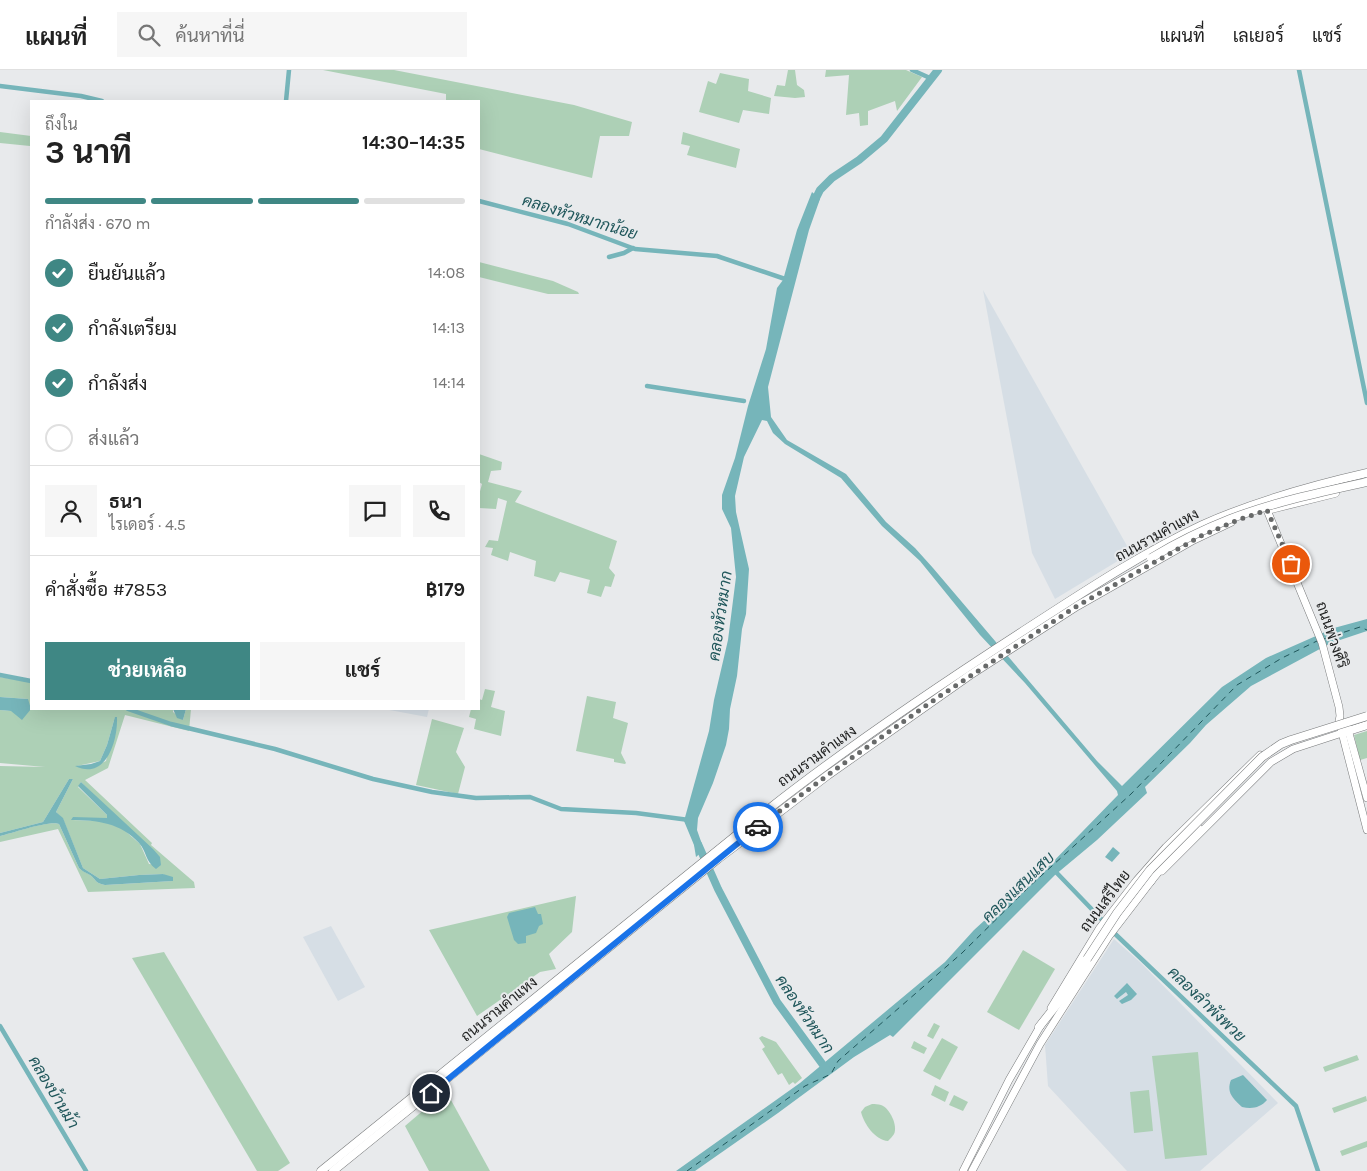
<!DOCTYPE html>
<html lang="th">
<head>
<meta charset="utf-8">
<style>
  body { margin:0; font-family:Karla,Sarabun,sans-serif; background:#f6f6f6; color:#222; height:100vh; display:flex; flex-direction:column; font-size:19px; white-space:nowrap }
  * { box-sizing:border-box; margin:0 }
  p { font-size:16px; color:#767676 }
  .icon { flex:none; width:28px; height:28px; fill:none; stroke:currentColor; stroke-width:2; stroke-linecap:round; stroke-linejoin:round }
  .map { position:relative; flex:1; overflow:hidden }
  .details { position:absolute; left:30px; top:30px; width:450px; height:610px; display:flex; flex-direction:column; background:#fff; border-radius:0px; box-shadow:0 5px 20px #0002 }
  .details>* { flex:none }
  .pin { position:absolute; display:grid; place-items:center; width:42px; height:42px; color:#fff; margin:-21px; border:2px solid #fff; border-radius:50%; box-shadow:0 1px 5px #0007 }
  .courier { position:absolute; display:grid; place-items:center; width:50px; height:50px; margin:-25px; border:4px solid #1a73e8; border-radius:50%; background:#fff; color:#222; box-shadow:0 1px 6px #0007 }
  .headline em { font-style:normal; font-weight:700 }
  .headline div { display:flex; flex-direction:column-reverse }
  .headline { display:flex; align-items:center; justify-content:space-between; height:85px; padding:0 15px }
  h1 { font-size:32px; font-weight:700; line-height:38px }
  .bar { display:grid; grid-template-columns:repeat(4,1fr); gap:8px 5px; align-content:center; height:60px; padding:0 15px }
  .bar i { height:6px; border-radius:4px; background:#e0e0e0 }
  .bar .active { background:#3f8784 }
  .bar p { grid-column:span 4 }
  .line { display:flex; align-items:center; gap:12px; padding:0 15px; border-top:1px solid #e0e0e0 }
  .line div { flex:1 }
  .round { display:grid; place-items:center; flex:none; width:52px; height:52px; border-radius:0px; background:#f6f6f6 }
  ol { padding:0 15px; list-style:none }
  li { display:flex; align-items:center; gap:15px; height:55px }
  li p { margin-inline-start:auto }
  li .icon { padding:5px; border-radius:50%; background:#3f8784; color:#fff; stroke-width:4 }
  li:last-child { color:#767676 }
  li i { width:28px; height:28px; border:2px solid #e0e0e0; border-radius:50% }
  .primary-button { display:flex; gap:10px; margin-top:auto; padding:10px 15px }
  .primary-button a { flex:1; height:58px; border-radius:0px; background:#3f8784; color:#fff; font-size:20px; font-weight:700; line-height:58px; text-align:center }
  .primary-button a+a { background:#f6f6f6; color:#222 }
  header { display:flex; align-items:center; gap:30px; box-sizing:border-box; height:70px; padding:0 25px; background:#fff; border-bottom:1px solid #e0e0e0 }
  header strong { font-size:24px }
  nav { display:flex; gap:28px; margin-inline-start:auto; font-size:18px }
  .search { width:350px; height:45px; background:#f6f6f6; display:flex; align-items:center; gap:12px; box-sizing:border-box; padding:0 18px; border-radius:0px; color:#767676; font-size:19px }
  .map>svg:first-child { display:block }
  .built { fill:#d6dee5 }
  .green { fill:#add0b6; fill-rule:evenodd }
  .water { fill:#76b5ba }
  .lines { fill:none; stroke-linecap:round; stroke-linejoin:round }
  .canal { stroke:#76b5ba; stroke-width:4.5 }
  .river { stroke:#76b5ba; stroke-width:8 }
  .ferry { stroke:#20575b; stroke-width:1; stroke-dasharray:6 5; stroke-linecap:butt }
  .secondary-casing { stroke:#787a7b; stroke-width:8 }
  .primary-casing { stroke:#787a7b; stroke-width:9 }
  .secondary { stroke:#fff; stroke-width:7 }
  .primary { stroke:#fff; stroke-width:8 }
  .primary-bridge-casing { stroke:#787a7b; stroke-width:9; stroke-linecap:butt }
  .primary-bridge { stroke:#fff; stroke-width:8 }
  .done { stroke:#676969; stroke-width:5; stroke-dasharray:0 9 }
  .route { stroke:#1a73e8; stroke-width:6 }
  .labels { text-anchor:middle; dominant-baseline:central; stroke-width:4; stroke-linejoin:round; paint-order:stroke }
  .street-label { font-size:15px; fill:#222323; stroke:#e8eaec }
  .water-label { font-size:16px; font-style:italic; fill:#20575b; stroke:#e8eaec }
</style>
</head>
<body>
<header>
<strong>แผนที่</strong>
<div class="search"><svg class="icon" aria-label="search" viewBox="0 0 24 24"><circle cx="10" cy="10" r="6"/><path d="M15 15l6 6"/></svg>ค้นหาที่นี่</div>
<nav><a>แผนที่</a><a>เลเยอร์</a><a>แชร์</a></nav>
</header>
<div class="map">
<svg width="1367" height="1101" viewBox="0 0 1367 1101">
  <rect width="100%" height="100%" fill="#e8eaec"/>
  <g class="built">
    <path d="M983 220 1131 483 1055 529 1032 483Z"/>
    <path d="M384 639H429L427 647Z"/>
    <path d="M331 856 365 917 338 931 303 867Z"/>
    <path d="M1114 869 1141 893 1278 1033 1200 1101H1127L1048 1016 1045 975Z"/>
  </g>
  <g class="green">
    <path d="M323 0H394L574 35 632 52 629 66H600L592 108 479 79V31H446V24Z"/>
    <path d="M788 0H795L797 15 804 20 805 27 795 28 774 26 777 15 785 16Z"/>
    <path d="M826 0H906L922 7 897 41 895 31 868 41V55L860 56 859 43 846 45 849 5 825 7Z"/>
    <path d="M720 3 749 9 748 21 771 28 769 44 743 40 739 53 699 42 708 11 716 14Z"/>
    <path d="M0 62 31 66 30 76 0 73Z"/>
    <path d="M683 62 740 79 736 98 687 85 690 76 681 74Z"/>
    <path d="M479 192 553 211 578 222 579 224H548L479 207Z"/>
    <path d="M479 384 502 392 501 400 491 401 488 412 522 421 515 432 617 471 609 498 615 505 611 517 605 516 601 527 587 523 590 510 560 502 555 512 534 506 536 491 510 482 508 491 491 485 493 478 485 477 489 470 498 471 507 431 498 428 496 439 479 438V425L482 414 479 412Z"/>
    <path d="M0 607 31 612V639H173V642L183 650 186 639H191L189 661 125 645 108 698 85 710 152 773 151 775 194 812 195 818 88 822 58 759 0 772V766C13 763 49 750 59 754L79 798C83 802 86 802 90 805 98 811 93 812 105 815L173 811 163 804 139 805 100 809 83 798 63 749 56 742 73 709H69L43 752 0 763V696L45 697 0 693V640L11 641 28 629 0 627ZM115 647 106 691 87 699 77 696 100 691 107 675ZM81 712 120 750 161 795 149 794 140 774 123 759 103 751 72 750 107 748V745L78 717Z"/>
    <path d="M485 619 495 621 491 637 505 641 501 666 474 659 476 649 469 647 471 639H479V629L482 630Z"/>
    <path d="M587 626 616 632 613 648 628 653 621 683 626 693 625 694 614 692V689L576 681Z"/>
    <path d="M432 649 464 658 456 682 465 697 458 724 416 715Z"/>
    <path d="M1367 661V688L1360 690 1354 665Z"/>
    <path d="M576 826 572 862 549 884 556 899 540 902 477 946 429 860Z"/>
    <path d="M1023 880 1055 899 1019 960 987 942Z"/>
    <path d="M164 882 290 1093 278 1101H257L132 888Z"/>
    <path d="M934 953 940 956 933 969 927 966Z"/>
    <path d="M762 966 776 972 802 1008 795 1014 793 1012 789 1015 782 1003 778 1005 762 979 765 977 759 968Z"/>
    <path d="M942 968 958 977 940 1010 923 1001Z"/>
    <path d="M914 971 927 978 924 984 911 978Z"/>
    <path d="M1198 982 1207 1085 1165 1089 1152 986Z"/>
    <path d="M1357 985 1359 990 1325 1002 1323 997Z"/>
    <path d="M935 1015 949 1022 945 1032 931 1025Z"/>
    <path d="M1149 1020 1153 1061 1134 1063 1130 1022Z"/>
    <path d="M446 1021 490 1101H429L405 1056Z"/>
    <path d="M954 1025 968 1032 963 1041 949 1035Z"/>
    <path d="M1366 1026 1367 1031 1334 1043 1332 1038Z"/>
    <path d="M872 1034C875 1034 878 1034 881 1035 890 1038 898 1056 894 1064 893 1066 889 1070 888 1071 875 1070 864 1054 861 1042L865 1037Z"/>
    <path d="M1367 1071V1077L1342 1086 1340 1081Z"/>
  </g>
  <g class="water">
    <path d="M812 122 820 129 809 160 768 317 771 347 787 370 846 404 886 452 915 478 933 498 1097 691 1122 716 1222 617 1266 588 1334 558 1367 549V561L1331 573 1251 616 1206 655 1190 673 1145 717 1147 723 1097 770 1055 805 893 967 890 965 854 987 778 1043 695 1101H676L800 1013 945 892 974 860 1010 827 1046 799 1118 725 1117 721 1025 613 980 565 920 491 882 456 841 408 785 374 773 363 767 351 762 350 744 387 735 426 736 442 749 499 746 544 742 559 737 606 730 639 729 659 726 675 713 713 698 748 697 760 704 780 696 787 694 775 684 751 709 661 714 630 728 570 736 507 731 458 722 439V425L735 388 748 336 766 279 777 218 783 210 797 160Z"/>
    <path d="M0 627 28 629 31 639 22 650 11 641 0 640Z"/>
    <path d="M173 639H186L183 650 177 648Z"/>
    <path d="M115 647H117C118 671 106 711 75 696L91 694 100 691 107 675Z"/>
    <path d="M69 709H73L56 742 63 748 83 798 100 809 139 805 163 804 173 807V811L105 815C93 812 98 811 90 805 85 802 83 802 79 798L59 754C50 750 13 763 0 766V763L43 752Z"/>
    <path d="M81 712 153 779 160 787 161 795 156 799C145 791 147 782 139 773 121 753 97 750 71 750L73 747 107 748V745L78 716Z"/>
    <path d="M1113 777 1120 783 1112 792 1105 787Z"/>
    <path d="M535 837 538 844H541L543 854 539 856 536 863 526 866V873L518 874 514 870 507 847 509 843Z"/>
    <path d="M1127 913 1137 924 1131 930 1122 934 1119 931 1128 925 1126 922 1117 929 1114 926Z"/>
    <path d="M1243 1005 1267 1030C1260 1038 1252 1039 1242 1037 1233 1029 1226 1022 1231 1010Z"/>
  </g>
  <g class="lines">
    <g class="canal">
      <path d="M912 0 930 8"/>
      <path d="M1299 0 1367 333"/>
      <path d="M0 16 81 26 102 31"/>
      <path d="M286 31 289 0"/>
      <path d="M479 131 568 154 635 179 717 186 788 210"/>
      <path d="M609 187 624 183 633 178"/>
      <path d="M647 316 744 331"/>
      <path d="M0 605 31 611"/>
      <path d="M128 639 171 654 275 679 373 709 432 722 476 728 530 727 561 739 636 743 689 750"/>
      <path d="M1054 800 1106 854"/>
      <path d="M1111 860 1296 1036 1318 1101"/>
      <path d="M0 956 86 1101"/>
    </g>
    <g class="river">
      <path d="M813 134 820 120 832 108 859 90 884 69 938 0"/>
      <path d="M698 774 718 819 777 932 826 999"/>
    </g>
    <g class="ferry">
      <path d="M1323 569 1360 557 1367 560"/>
      <path d="M687 1101 805 1016 831 1004 838 991 962 883 1030 816 1131 724 1237 615 1282 588 1317 571"/>
    </g>
    <defs>
      <g id="secondary">
        <path d="M1261 434 1267 440 1322 573 1339 637 1340 646 1339 651 1367 760"/>
        <path d="M1347 656 1367 728"/>
        <path d="M1162 801 1271 692 1293 679 1342 663"/>
        <path d="M1051 938 1099 859 1137 810 1166 777 1260 685"/>
        <path d="M963 1101 1009 1010 1042 953"/>
        <path d="M972 1101 1040 974 1109 866 1152 810"/>
      </g>
      <g id="primary">
        <path d="M1271 439 1335 423"/>
        <path d="M1342 663 1367 655"/>
        <path d="M1149 813 1171 786 1198 758"/>
        <path d="M1039 957 1062 928 1087 889"/>
        <path d="M321 1101 770 738C850 675 935 618 1020 563 1079 525 1138 485 1202 455 1256 431 1310 416 1367 403"/>
        <path d="M333 1101 718 789 828 705 970 605 1077 536 1191 471 1231 452"/>
      </g>
    </defs>
    <use href="#secondary" class="secondary-casing"/>
    <use href="#primary" class="primary-casing"/>
    <use href="#secondary" class="secondary"/>
    <use href="#primary" class="primary"/>
    <defs>
      <g id="primary-bridge">
        <path d="M1151 488C1176 473 1202 460 1230 449 1274 432 1321 422 1367 412"/>
        <path d="M1087 889 1117 843 1150 800 1262 687 1281 674 1291 670 1367 646"/>
      </g>
    </defs>
    <use href="#primary-bridge" class="primary-bridge-casing"/>
    <use href="#primary-bridge" class="primary-bridge"/>
  </g>
  <g class="lines">
    <path class="done" d="M758 757 836 699 937 628 1077 536 1201 466 1238 450 1267 440 1291 494"/>
    <path class="route" d="M431 1023 758 757"/>
  </g>
  <g class="labels">
    <g class="street-label">
      <text transform="translate(1157 465) rotate(-29)">ถนนรามคำแหง</text>
      <text transform="translate(1332 565) rotate(71)">ถนนพ่วงศิริ</text>
      <text transform="translate(817 686) rotate(-36)">ถนนรามคำแหง</text>
      <text transform="translate(1105 831) rotate(-53)">ถนนเสรีไทย</text>
      <text transform="translate(499 939) rotate(-39)">ถนนรามคำแหง</text>
    </g>
    <g class="water-label">
      <text transform="translate(580 147) rotate(17)">คลองหัวหมากน้อย</text>
      <text transform="translate(720 546) rotate(-82)">คลองหัวหมาก</text>
      <text transform="translate(1018 817) rotate(-44)">คลองแสนแสบ</text>
      <text transform="translate(1207 934) rotate(44)">คลองลำพังพวย</text>
      <text transform="translate(805 944) rotate(56)">คลองหัวหมาก</text>
      <text transform="translate(54 1022) rotate(59)">คลองบ้านม้า</text>
    </g>
  </g>
</svg>
<div class="pin" style="left:1291px;top:494px;background:#ea580c"><svg class="icon" aria-label="bag" viewBox="0 0 24 24"><path d="M5 8h14l-1 12H6zM9 8a3 3 0 0 1 6 0"/></svg></div>
<div class="pin" style="left:431px;top:1023px;background:#1f2937"><svg class="icon" aria-label="home" viewBox="0 0 24 24"><path d="M3 11l9-7 9 7M6 9v11h12V9"/></svg></div>
<div class="courier" style="left:758px;top:757px"><svg class="icon" aria-label="car" viewBox="0 0 24 24"><path d="M5 17H2v-5l4-1 3-4h7l3 4 3 1v5h-3M9 17h6M6 11h13"/><circle cx="7" cy="17" r="2"/><circle cx="17" cy="17" r="2"/></svg></div>
<section class="details">
<div class="headline"><div><h1>3 นาที</h1><p>ถึงใน</p></div><em>14:30–14:35</em></div>
<div class="bar"><i class="active"></i><i class="active"></i><i class="active"></i><i></i><p>กำลังส่ง · 670 m</p></div>
<ol>
<li><svg class="icon" aria-label="check" viewBox="0 0 24 24"><path d="M5 12l5 5 9-10"/></svg>ยืนยันแล้ว<p>14:08</p></li>
<li><svg class="icon" aria-label="check" viewBox="0 0 24 24"><path d="M5 12l5 5 9-10"/></svg>กำลังเตรียม<p>14:13</p></li>
<li><svg class="icon" aria-label="check" viewBox="0 0 24 24"><path d="M5 12l5 5 9-10"/></svg>กำลังส่ง<p>14:14</p></li>
<li><i></i>ส่งแล้ว</li>
</ol>
<div class="line" style="height:90px"><a class="round"><svg class="icon" aria-label="person" viewBox="0 0 24 24"><circle cx="12" cy="8" r="4"/><path d="M4 21q1-7 8-7t8 7"/></svg></a><div><b>ธนา</b><p>ไรเดอร์ · 4.5</p></div><a class="round"><svg class="icon" aria-label="chat" viewBox="0 0 24 24"><path d="M4 5h16v11H9l-5 4z"/></svg></a><a class="round"><svg class="icon" aria-label="phone" viewBox="0 0 24 24"><path d="M5 4h4l2 5-3 2q2 4 5 5l2-3 5 2v4C11 20 4 13 5 4z"/></svg></a></div>
<div class="line" style="height:65px"><div>คำสั่งซื้อ #7853</div><b>฿179</b></div>
<div class="primary-button"><a>ช่วยเหลือ</a><a>แชร์</a></div>
</section>
</div>
</body>
</html>
